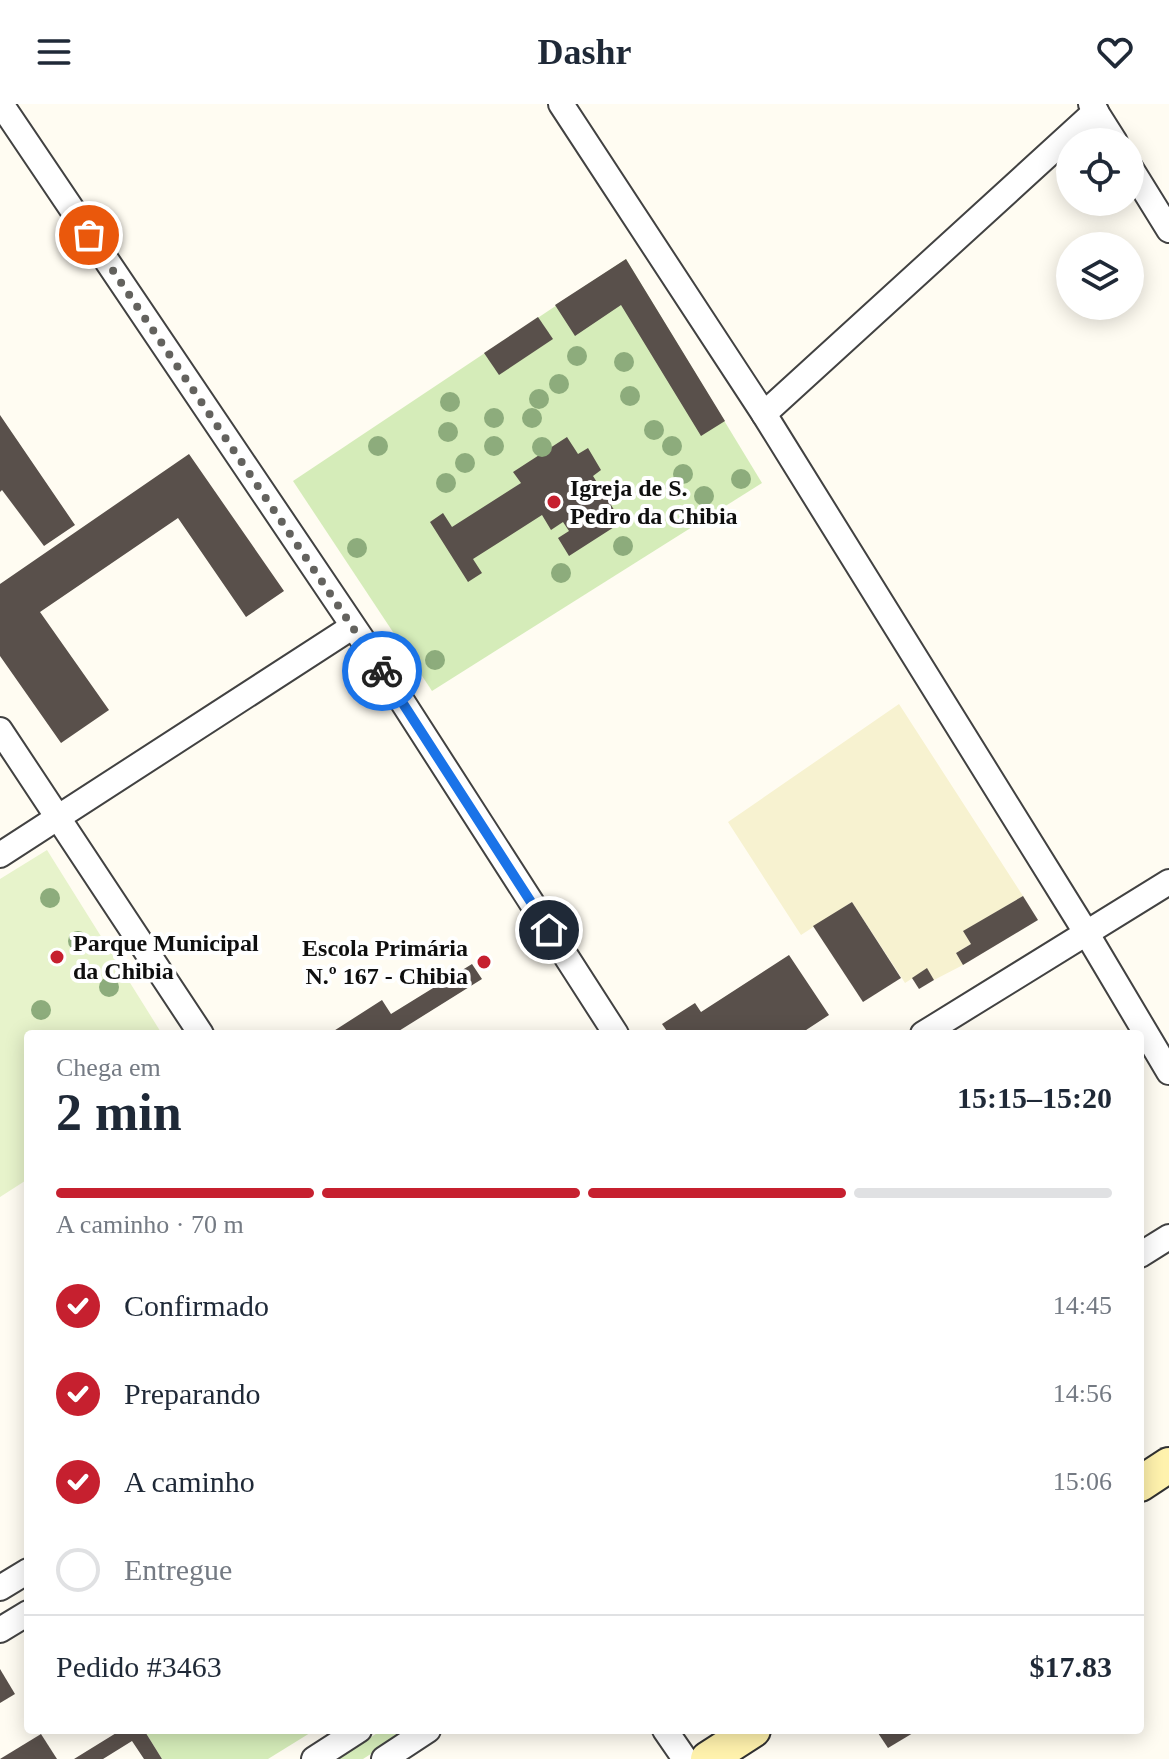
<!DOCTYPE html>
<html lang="pt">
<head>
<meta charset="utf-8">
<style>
  body { margin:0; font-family:"Times New Roman",serif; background:#f6f6f7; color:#1f2937; height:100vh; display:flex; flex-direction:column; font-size:30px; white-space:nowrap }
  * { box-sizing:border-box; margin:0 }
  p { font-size:26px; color:#747a83 }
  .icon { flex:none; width:44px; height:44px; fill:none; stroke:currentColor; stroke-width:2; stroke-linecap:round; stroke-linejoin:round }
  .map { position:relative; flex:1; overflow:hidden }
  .side { position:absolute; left:24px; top:926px; width:1120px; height:704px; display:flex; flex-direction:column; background:#fff; border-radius:8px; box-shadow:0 4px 20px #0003 }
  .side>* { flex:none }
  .fabs { position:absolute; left:1056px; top:24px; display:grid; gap:16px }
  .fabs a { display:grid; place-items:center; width:88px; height:88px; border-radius:50%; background:#fff; box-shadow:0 4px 20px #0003; font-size:40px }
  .pin { position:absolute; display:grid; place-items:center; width:68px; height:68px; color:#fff; margin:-34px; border:4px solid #fff; border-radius:50%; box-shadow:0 2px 8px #0007 }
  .courier { position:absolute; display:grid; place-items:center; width:80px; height:80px; margin:-40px; border:6px solid #1a73e8; border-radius:50%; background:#fff; color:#222; box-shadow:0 2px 10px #0007 }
  .summary em { font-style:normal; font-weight:700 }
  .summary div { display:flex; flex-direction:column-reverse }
  .summary { display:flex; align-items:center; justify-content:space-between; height:136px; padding:0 32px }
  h1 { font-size:52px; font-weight:700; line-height:60px }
  .bar { display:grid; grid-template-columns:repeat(4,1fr); gap:12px 8px; align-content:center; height:96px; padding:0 32px }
  .bar i { height:10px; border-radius:6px; background:#e0e1e3 }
  .bar .current { background:#c6202f }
  .bar p { grid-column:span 4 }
  .line { display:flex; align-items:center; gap:20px; padding:0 32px; border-top:2px solid #e0e1e3 }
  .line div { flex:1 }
  ol { padding:0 32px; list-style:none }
  li { display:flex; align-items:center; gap:24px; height:88px }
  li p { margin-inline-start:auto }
  li .icon { padding:8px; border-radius:50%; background:#c6202f; color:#fff; stroke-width:4 }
  li:last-child { color:#747a83 }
  li i { width:44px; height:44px; border:4px solid #e0e1e3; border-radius:50% }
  header { display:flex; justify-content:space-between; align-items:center; height:104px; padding:0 32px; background:#fff; font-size:36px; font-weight:700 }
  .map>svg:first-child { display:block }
  .farmland { fill:#f7f2d0 }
  .green { fill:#d5ecb9 }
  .pitch { fill:#e7f3cb }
  .building { fill:#59504b }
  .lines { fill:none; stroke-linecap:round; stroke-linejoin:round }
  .street-casing { stroke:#424242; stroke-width:28 }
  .secondary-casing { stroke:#313131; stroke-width:38 }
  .street { stroke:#fff; stroke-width:24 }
  .secondary { stroke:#fff2ad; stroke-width:34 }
  .tree { fill:#8dac7c }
  .done { stroke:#63625e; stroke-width:8; stroke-dasharray:0 14.4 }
  .route { stroke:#1a73e8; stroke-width:10 }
  .poi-dot { fill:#c6202f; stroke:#fff; stroke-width:3 }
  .labels { text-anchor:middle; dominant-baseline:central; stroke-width:8; stroke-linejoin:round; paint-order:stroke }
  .poi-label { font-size:24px; font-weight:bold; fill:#0f0f0f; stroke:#fff; text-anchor:start }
</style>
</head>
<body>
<header><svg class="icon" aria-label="menu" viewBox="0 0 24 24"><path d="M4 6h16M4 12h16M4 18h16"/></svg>Dashr<svg class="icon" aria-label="heart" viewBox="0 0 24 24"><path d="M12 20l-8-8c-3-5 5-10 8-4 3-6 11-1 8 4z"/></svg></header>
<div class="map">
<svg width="1169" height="1655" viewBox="0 0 1169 1655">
  <rect width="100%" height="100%" fill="#fffcf2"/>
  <path class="farmland" d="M899 600 1023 792 964 827 971 840 956 849 963 861 934 876 927 865 905 879 852 798 801 831 728 718Z"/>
  <g class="green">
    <path d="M626 155 762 379 432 587 293 377Z"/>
    <path d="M144 1626H308L310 1629 268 1655H162Z"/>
    <path d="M382 1626H408L363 1655H337Z"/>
  </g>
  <path class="pitch" d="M47 746 162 930H28V1075L0 1093V775Z"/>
  <g class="building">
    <path d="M626 155 725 317 701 332 621 201 575 232 555 201Z"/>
    <path d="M538 213 553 235 499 271 484 249Z"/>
    <path d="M0 311 75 421 44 442 2 386 0 388Z"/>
    <path d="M567 333 578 350 588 344 601 366 593 372 605 391 614 385 621 395 611 401 622 418 569 452 558 434 569 427 563 418 551 426 542 411 473 455 482 469 468 478 430 418 443 409 452 423 521 379 513 368Z"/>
    <path d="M189 350 284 487 246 513 178 414 40 508 109 606 61 639 0 552V480Z"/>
    <path d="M1023 792 1038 816 963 861 956 849 971 840 963 827Z"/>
    <path d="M852 798 901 874 863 898 813 822Z"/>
    <path d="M789 851 829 911 800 930H669L662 920 695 899 701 908Z"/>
    <path d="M472 860 482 875 394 930H329L382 896 391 910Z"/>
    <path d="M927 864 934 876 919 885 912 874Z"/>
    <path d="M0 1565 15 1590 0 1599Z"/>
    <path d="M121 1626H144L162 1655H144L132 1637 103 1655H74Z"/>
    <path d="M876 1626H918L888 1644Z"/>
    <path d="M41 1630 57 1655H0Z"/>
  </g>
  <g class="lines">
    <defs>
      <g id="street">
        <path d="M1 0 366 541 616 930"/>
        <path d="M561 0 764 310 1096 7"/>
        <path d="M1091 0 1115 38"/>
        <path d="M1130 63 1169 126"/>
        <path d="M764 310 1087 830 1169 968"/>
        <path d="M0 626 201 930"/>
        <path d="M0 751 352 523"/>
        <path d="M923 930 1169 778"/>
        <path d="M1140 1151 1169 1133"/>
        <path d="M0 1484 28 1467"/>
        <path d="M0 1526 28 1509"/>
        <path d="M665 1626 685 1655"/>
        <path d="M314 1655 359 1626"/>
        <path d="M384 1655 428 1626"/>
      </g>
      <g id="secondary">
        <path d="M1140 1380 1169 1361"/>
        <path d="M708 1655 753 1626"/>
      </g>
    </defs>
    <use href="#street" class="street-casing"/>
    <use href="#secondary" class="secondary-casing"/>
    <use href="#street" class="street"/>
    <use href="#secondary" class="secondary"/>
  </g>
  <g class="tree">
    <circle cx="577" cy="252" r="10"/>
    <circle cx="624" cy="258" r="10"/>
    <circle cx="559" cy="280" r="10"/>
    <circle cx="630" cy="292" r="10"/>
    <circle cx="539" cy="295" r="10"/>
    <circle cx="450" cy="298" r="10"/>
    <circle cx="494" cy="314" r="10"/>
    <circle cx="532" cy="314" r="10"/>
    <circle cx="654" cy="326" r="10"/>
    <circle cx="448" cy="328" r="10"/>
    <circle cx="378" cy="342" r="10"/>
    <circle cx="494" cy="342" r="10"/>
    <circle cx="672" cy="342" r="10"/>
    <circle cx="542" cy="343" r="10"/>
    <circle cx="465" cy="359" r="10"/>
    <circle cx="683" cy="370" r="10"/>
    <circle cx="741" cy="375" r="10"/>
    <circle cx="446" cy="379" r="10"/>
    <circle cx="704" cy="392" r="10"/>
    <circle cx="623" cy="442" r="10"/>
    <circle cx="357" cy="444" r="10"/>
    <circle cx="561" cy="469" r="10"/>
    <circle cx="435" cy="556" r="10"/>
    <circle cx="50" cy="794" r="10"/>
    <circle cx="78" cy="837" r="10"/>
    <circle cx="109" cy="883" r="10"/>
    <circle cx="41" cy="906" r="10"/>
  </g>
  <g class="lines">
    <path class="done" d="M89 131 382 567"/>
    <path class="route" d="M382 567 549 826"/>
  </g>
  <g class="poi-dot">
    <circle cx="554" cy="398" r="8"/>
    <circle cx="57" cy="853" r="8"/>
    <circle cx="484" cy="858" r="8"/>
  </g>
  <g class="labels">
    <g class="poi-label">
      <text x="570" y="384">Igreja de S.<tspan x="570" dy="28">Pedro da Chibia</tspan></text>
      <text x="73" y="839">Parque Municipal<tspan x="73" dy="28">da Chibia</tspan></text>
      <text x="468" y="844" text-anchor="end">Escola Primária<tspan x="468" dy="28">N.º 167 - Chibia</tspan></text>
    </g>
  </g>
</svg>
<div class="fabs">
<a><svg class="icon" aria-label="locate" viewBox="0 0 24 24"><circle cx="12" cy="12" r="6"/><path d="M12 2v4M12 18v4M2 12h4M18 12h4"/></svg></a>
<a><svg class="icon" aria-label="layers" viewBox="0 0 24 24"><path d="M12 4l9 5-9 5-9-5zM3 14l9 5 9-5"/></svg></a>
</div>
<div class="pin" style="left:89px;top:131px;background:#ea580c"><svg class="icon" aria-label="bag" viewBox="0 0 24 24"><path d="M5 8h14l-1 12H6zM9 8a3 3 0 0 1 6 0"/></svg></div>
<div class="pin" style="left:549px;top:826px;background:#1f2937"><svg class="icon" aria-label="home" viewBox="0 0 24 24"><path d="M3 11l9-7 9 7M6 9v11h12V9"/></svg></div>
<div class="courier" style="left:382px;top:567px"><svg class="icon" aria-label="bike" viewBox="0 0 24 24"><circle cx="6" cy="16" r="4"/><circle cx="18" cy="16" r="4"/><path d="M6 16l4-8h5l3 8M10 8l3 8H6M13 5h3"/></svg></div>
<section class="side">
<div class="summary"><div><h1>2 min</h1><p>Chega em</p></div><em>15:15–15:20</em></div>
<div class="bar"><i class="current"></i><i class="current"></i><i class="current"></i><i></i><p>A caminho · 70 m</p></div>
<ol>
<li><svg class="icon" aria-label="check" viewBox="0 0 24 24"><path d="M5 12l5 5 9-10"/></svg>Confirmado<p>14:45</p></li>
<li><svg class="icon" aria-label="check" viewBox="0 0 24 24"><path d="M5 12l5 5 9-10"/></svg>Preparando<p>14:56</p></li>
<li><svg class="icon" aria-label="check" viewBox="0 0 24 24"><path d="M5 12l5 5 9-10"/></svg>A caminho<p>15:06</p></li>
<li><i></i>Entregue</li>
</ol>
<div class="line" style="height:104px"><div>Pedido #3463</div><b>$17.83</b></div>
</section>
</div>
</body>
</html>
